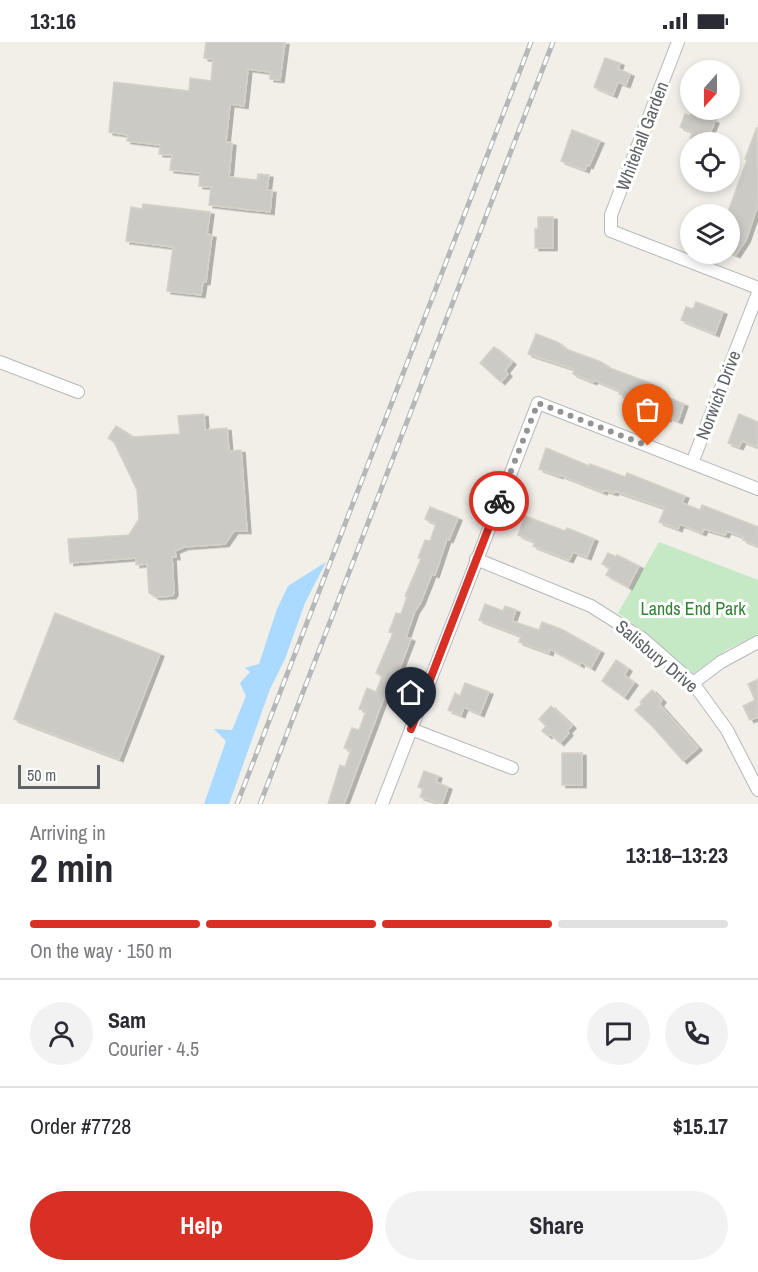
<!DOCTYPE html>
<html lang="en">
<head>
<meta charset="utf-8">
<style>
  body { margin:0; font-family:"Archivo Narrow",sans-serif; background:#f2f2f3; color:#2b2b33; height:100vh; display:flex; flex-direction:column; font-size:22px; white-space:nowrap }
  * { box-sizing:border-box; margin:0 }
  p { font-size:20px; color:#7c7c81 }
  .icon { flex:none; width:33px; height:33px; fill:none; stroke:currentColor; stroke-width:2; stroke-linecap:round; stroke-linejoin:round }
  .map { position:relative; height:762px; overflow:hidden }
  .sheet { display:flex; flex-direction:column; background:#fff; flex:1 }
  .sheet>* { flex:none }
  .needle { width:39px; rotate:201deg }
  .controls { position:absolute; left:680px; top:18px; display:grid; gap:12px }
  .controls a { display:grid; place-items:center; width:60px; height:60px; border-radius:50%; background:#fff; box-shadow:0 3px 9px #0003; font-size:30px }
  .scale { position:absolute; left:18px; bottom:15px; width:82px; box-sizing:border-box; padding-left:6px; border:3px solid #5f6368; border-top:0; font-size:16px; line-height:21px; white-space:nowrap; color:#5f6368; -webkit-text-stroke:4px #fff; paint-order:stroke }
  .pin { position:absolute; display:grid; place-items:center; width:51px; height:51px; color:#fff; margin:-62px -26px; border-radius:50% 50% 50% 0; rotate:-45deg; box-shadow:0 0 6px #0007 }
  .pin .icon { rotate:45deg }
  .courier { position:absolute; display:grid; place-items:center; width:60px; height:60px; margin:-30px; border:4px solid #d93025; border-radius:50%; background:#fff; color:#222; box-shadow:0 2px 8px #0007 }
  .head em { font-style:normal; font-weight:700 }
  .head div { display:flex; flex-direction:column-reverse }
  .head { display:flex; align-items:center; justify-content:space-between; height:102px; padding:0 30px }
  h1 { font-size:39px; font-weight:700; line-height:45px }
  .bar { display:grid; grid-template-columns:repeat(4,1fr); gap:9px 6px; align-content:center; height:72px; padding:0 30px }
  .bar i { height:8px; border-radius:4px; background:#e1e1e2 }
  .bar .on { background:#d93025 }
  .bar p { grid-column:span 4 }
  .line { display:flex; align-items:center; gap:15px; padding:0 30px; border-top:2px solid #e1e1e2 }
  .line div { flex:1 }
  .round { display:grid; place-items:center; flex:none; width:63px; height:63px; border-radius:32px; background:#f2f2f3 }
  .cta { display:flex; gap:12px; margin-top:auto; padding:12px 30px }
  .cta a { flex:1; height:69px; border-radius:36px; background:#d93025; color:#fff; font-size:24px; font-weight:700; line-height:69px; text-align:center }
  .cta a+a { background:#f2f2f3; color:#2b2b33 }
  .status { display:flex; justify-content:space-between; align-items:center; height:42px; padding:0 30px; background:#fff; direction:ltr }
  .status svg { height:16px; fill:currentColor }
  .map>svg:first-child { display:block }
  .green { fill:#c5e8c5 }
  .water { fill:#aadaff }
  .building { fill:#cccac5; stroke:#d6d1c6; stroke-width:1.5; filter:url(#shadow) }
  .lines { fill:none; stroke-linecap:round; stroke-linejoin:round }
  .minor-casing { stroke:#b5b8bc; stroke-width:14 }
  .minor { stroke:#fff; stroke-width:12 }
  .rail-casing { stroke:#b6b7b8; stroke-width:5 }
  .rail { stroke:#fff; stroke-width:3; stroke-dasharray:9; stroke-linecap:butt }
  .done { stroke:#929495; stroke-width:6; stroke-dasharray:0 10.8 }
  .route { stroke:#d93025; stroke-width:8 }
  .labels { text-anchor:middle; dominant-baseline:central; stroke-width:6; stroke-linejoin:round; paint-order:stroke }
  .street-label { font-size:18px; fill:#5f6368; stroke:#fff }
  .park-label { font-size:18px; fill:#348238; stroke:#fff }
</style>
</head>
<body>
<div class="status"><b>13:16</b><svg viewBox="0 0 49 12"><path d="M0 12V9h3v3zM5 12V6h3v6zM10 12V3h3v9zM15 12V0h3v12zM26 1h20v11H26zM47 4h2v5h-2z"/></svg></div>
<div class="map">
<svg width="758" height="762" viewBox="0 0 758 762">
  <defs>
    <filter id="shadow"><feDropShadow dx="4" dy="2.5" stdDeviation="0" flood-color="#0004"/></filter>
  </defs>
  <rect width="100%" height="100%" fill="#f1efe8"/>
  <path class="green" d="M659 500 758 538V592L726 608 693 632 643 589 618 571Z"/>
  <path class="water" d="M326 520 305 561 285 617 270 647 229 762H204L226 699 214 687 232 688 246 654 240 641 250 630 245 626 259 622 277 567 288 544Z"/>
  <g class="building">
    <path d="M206 0H285L280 38 270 37V30L248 27 244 64 230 62 226 100 232 101 229 135 257 138 258 132 269 133 267 148H272L270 170 209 163 211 145 199 144 200 131 170 128 172 113 159 112 160 103 127 99 128 93 109 90 114 40 189 49 190 36 211 39 213 17 204 16Z"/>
    <path d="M605 16 620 21 618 27 630 32 626 43 618 40 613 53 594 45Z"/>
    <path d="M693 68H715L711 77 715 79 708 96 704 94 702 100 690 96 693 90 680 85 685 72 690 74Z"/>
    <path d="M757 85 758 163 746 198 736 213 729 210V167L747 118 745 117Z"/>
    <path d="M572 88 600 99 589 124 587 123 585 128 561 119Z"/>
    <path d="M143 162 210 170 207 192 212 193 208 223 206 240H203L201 253 167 249 173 205 126 199 131 165 142 167Z"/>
    <path d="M538 175H553V206H535V187H538Z"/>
    <path d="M696 260 723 270 715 292 681 278 686 265 693 267Z"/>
    <path d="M536 292 557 300 566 307 601 320 610 326 650 341 648 347 684 362 678 379 668 375 667 377 627 362 630 356 619 352 620 349 594 338 593 340 573 332 574 327 528 312Z"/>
    <path d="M494 305 512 320 505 329 508 332 501 340 480 321Z"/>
    <path d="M204 372 205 388 227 386 229 409 241 408 247 489H234L225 502 184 505 175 509 176 515H172L174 551 172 554 156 555 149 551 147 522 136 523V516L70 521 68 497 129 493 139 477 137 448 114 400 108 396 116 384 133 395 180 392 178 374Z"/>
    <path d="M739 372 758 380V405L742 399 739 405 728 401Z"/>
    <path d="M546 406 589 424 590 422 625 435 627 431 685 454 682 461 700 468 702 463 758 485V504L743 498 744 495 727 489 725 493 704 487 702 491 680 482 678 487 659 480 665 466 615 449 614 451 604 448 603 450 560 433 559 434 539 427Z"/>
    <path d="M430 465 458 476 449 498 447 497 435 533 432 532 421 560 415 569 406 595 411 597 392 646 388 645 344 762H328L340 723 345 725 351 708 344 706 352 686 359 688 366 669 359 667 367 646 376 650 382 634 376 631 393 591 389 590 396 571 401 572 407 555 405 554 421 517 418 516 425 498 430 499 436 482 425 477Z"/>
    <path d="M525 474 565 489 567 486 594 497 587 515 573 510 569 518 533 504 535 500 518 493Z"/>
    <path d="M608 511 616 515 617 513 639 524 628 545 606 533 610 526 602 522Z"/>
    <path d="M485 562 503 569 505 564 516 568 512 579 539 588 542 580 561 587 600 609 591 626 581 620 580 623 550 607 549 611 519 600 521 594 479 578Z"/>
    <path d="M55 571 160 612 119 717 14 677Z"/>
    <path d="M616 618 628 627 624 633 634 641 624 655 602 639Z"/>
    <path d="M758 637V675L750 678 743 664 755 658 748 642Z"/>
    <path d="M465 641 489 650 480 672 464 665 461 673 448 668 455 651 460 654Z"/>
    <path d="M652 648 662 658 659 662 698 706 683 719 653 685 635 668 642 662 640 660Z"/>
    <path d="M551 664 572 684 567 689 569 691 560 701 550 692 548 694 542 689 546 684 539 677Z"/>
    <rect x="562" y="711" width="20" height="32"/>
    <path d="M424 729 438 734 436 740 448 745 442 762 420 755 423 747 418 745Z"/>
  </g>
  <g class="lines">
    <defs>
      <g id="minor">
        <path d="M678 0 611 173V189L758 246"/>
        <path d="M0 320 78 350"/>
        <path d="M692 421 758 251"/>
        <path d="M476 517 591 564 643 597 693 641 727 688 758 748"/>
        <path d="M693 641 721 620 758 600"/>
        <path d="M411 687 512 726"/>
        <path d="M382 762 538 361 758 447"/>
      </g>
    </defs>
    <use href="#minor" class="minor-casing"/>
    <use href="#minor" class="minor"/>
    <defs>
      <g id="rail">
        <path d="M237 762 531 0"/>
        <path d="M260 762 553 0"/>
      </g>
    </defs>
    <use href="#rail" class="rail-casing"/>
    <use href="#rail" class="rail"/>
  </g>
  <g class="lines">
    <path class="done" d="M499 459 538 361 648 404"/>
    <path class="route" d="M411 687 499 459"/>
  </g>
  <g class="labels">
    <g class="street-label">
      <text transform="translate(642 94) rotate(-69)">Whitehall Garden</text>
      <text transform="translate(718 353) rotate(-69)">Norwich Drive</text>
      <text transform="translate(657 614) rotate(40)">Salisbury Drive</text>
    </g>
    <g class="park-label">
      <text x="693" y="566">Lands End Park</text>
    </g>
  </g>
</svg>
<div class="controls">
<a><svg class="needle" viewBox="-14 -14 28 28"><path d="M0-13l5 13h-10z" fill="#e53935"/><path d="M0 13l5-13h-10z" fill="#7c7c81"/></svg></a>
<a><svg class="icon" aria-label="locate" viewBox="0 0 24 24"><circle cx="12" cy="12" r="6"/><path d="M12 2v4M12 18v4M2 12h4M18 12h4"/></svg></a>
<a><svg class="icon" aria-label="layers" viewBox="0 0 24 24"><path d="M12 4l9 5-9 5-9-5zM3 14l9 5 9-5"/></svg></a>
</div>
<div class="scale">50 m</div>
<div class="pin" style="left:648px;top:404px;background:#ea580c"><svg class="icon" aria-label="bag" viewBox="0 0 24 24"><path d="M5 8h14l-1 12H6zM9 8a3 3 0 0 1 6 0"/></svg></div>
<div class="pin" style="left:411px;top:687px;background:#1f2937"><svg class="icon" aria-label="home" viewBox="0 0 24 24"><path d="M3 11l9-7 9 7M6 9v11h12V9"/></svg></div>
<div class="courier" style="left:499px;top:459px"><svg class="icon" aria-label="bike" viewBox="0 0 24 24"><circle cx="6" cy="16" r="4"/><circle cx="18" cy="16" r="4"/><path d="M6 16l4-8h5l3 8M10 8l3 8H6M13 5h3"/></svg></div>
</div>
<section class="sheet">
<div class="head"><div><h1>2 min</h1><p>Arriving in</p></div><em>13:18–13:23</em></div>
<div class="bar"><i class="on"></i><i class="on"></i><i class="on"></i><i></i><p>On the way · 150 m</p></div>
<div class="line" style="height:108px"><a class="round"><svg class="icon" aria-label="person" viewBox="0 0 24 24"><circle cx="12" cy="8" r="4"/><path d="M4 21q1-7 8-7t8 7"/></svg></a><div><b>Sam</b><p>Courier · 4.5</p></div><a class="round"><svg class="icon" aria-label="chat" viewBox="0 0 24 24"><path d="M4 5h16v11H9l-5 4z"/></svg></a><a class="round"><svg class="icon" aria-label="phone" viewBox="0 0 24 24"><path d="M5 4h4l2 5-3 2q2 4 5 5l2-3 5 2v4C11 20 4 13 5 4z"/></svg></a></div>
<div class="line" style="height:78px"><div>Order #7728</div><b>$15.17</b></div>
<div class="cta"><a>Help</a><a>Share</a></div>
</section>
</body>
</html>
